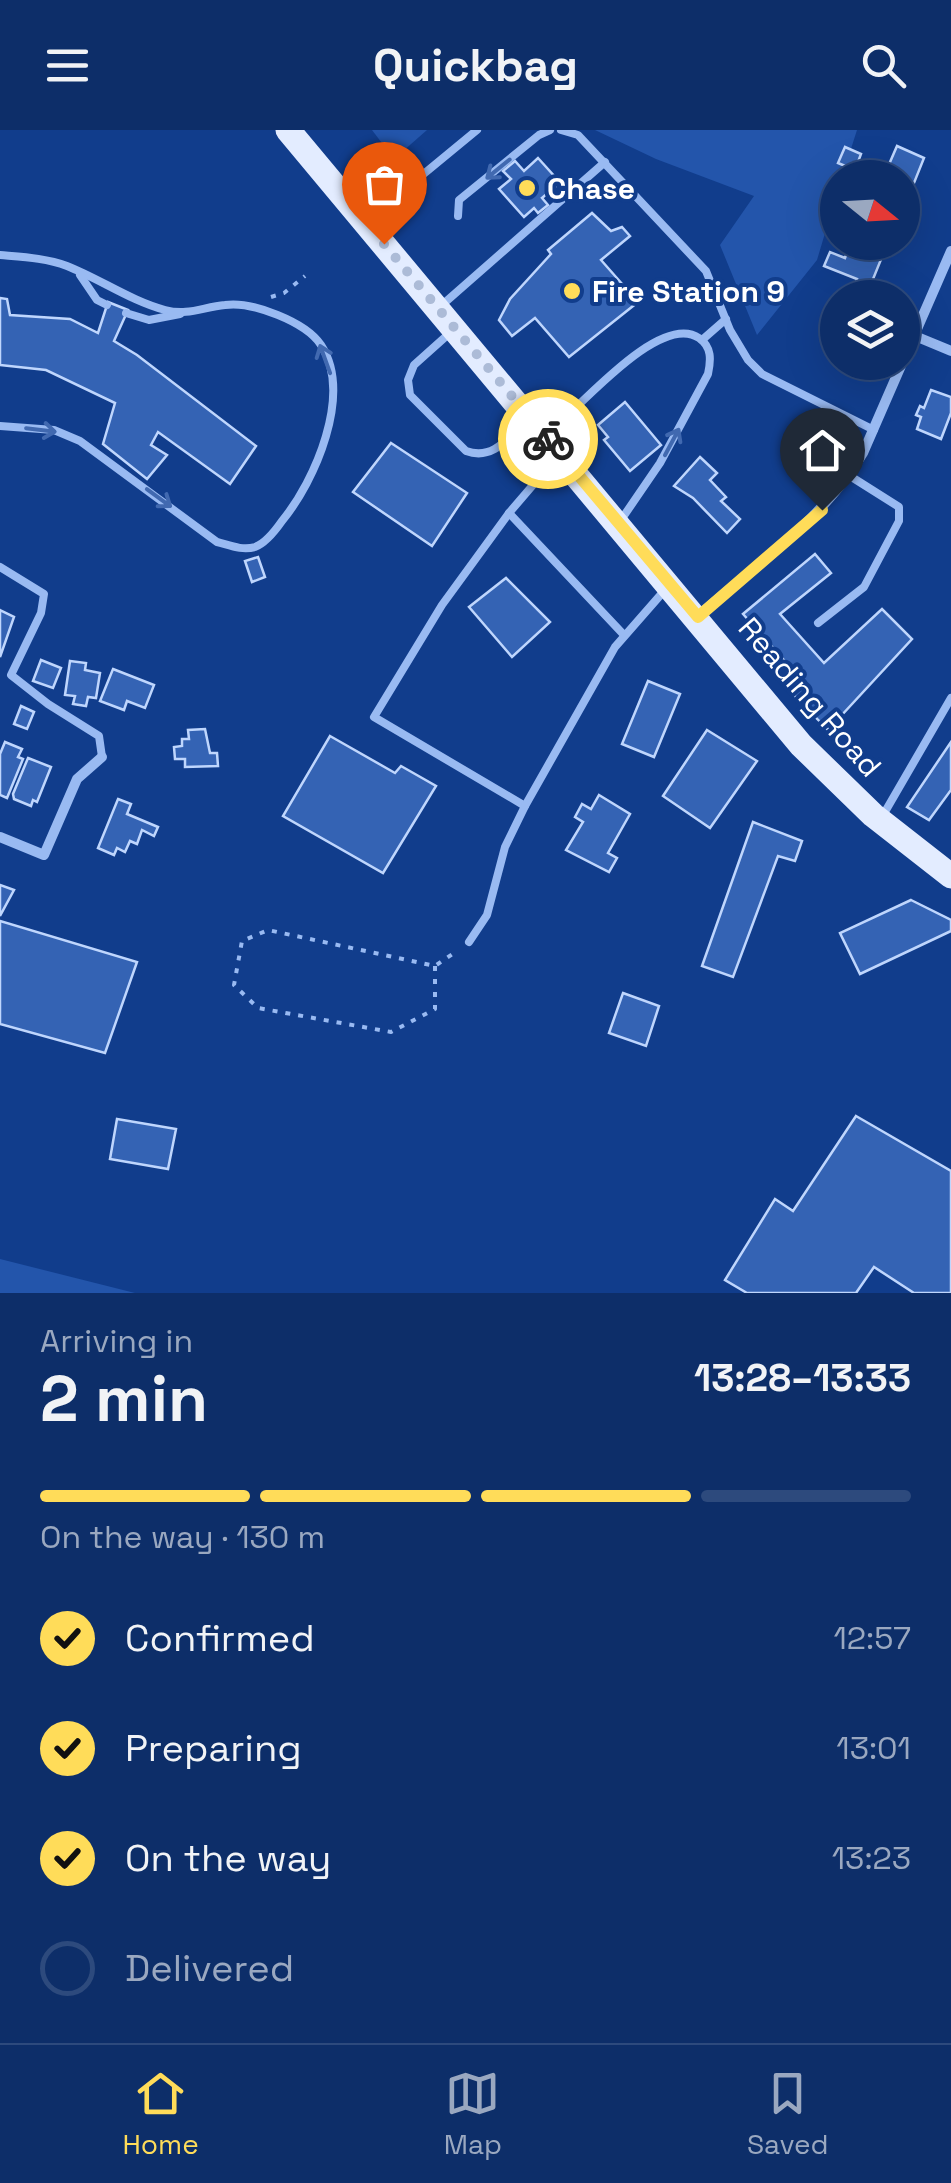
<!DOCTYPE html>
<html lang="en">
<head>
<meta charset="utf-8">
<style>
  body { margin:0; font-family:"Space Grotesk",sans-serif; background:#1b3a71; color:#f1f3f6; height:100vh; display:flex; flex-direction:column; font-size:38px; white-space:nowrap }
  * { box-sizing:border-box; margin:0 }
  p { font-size:32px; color:#9aa8c0 }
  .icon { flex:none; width:55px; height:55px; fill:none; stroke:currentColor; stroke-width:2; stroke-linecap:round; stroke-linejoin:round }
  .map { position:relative; height:1163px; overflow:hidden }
  .drawer { display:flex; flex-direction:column; background:#0d2e69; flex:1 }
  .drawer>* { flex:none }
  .needle { width:65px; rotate:108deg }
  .buttons { position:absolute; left:820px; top:30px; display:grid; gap:20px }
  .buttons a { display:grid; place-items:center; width:100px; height:100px; border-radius:50%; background:#0d2e69; box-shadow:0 10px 40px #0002,0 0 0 2px #2d4a7d; font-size:50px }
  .pin { position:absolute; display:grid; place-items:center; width:85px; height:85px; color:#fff; margin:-102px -42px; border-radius:50% 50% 50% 0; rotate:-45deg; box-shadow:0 0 10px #0007 }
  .pin .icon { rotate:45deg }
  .courier { position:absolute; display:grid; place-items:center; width:100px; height:100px; margin:-50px; border:8px solid #ffdc59; border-radius:50%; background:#fff; color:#222; box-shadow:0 2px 12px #0007 }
  .head em { font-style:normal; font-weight:800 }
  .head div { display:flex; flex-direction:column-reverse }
  .head { display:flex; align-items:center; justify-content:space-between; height:170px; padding:0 40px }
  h1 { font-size:65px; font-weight:800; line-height:75px }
  .bar { display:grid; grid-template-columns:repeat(4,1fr); gap:15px 10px; align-content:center; height:120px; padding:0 40px }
  .bar i { height:12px; border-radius:8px; background:#2d4a7d }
  .bar .on { background:#ffdc59 }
  .bar p { grid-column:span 4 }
  ol { padding:0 40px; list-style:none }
  li { display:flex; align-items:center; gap:30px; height:110px }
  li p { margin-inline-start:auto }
  li .icon { padding:10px; border-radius:50%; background:#ffdc59; color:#111; stroke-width:4 }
  li:last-child { color:#9aa8c0 }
  li i { width:55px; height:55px; border:5px solid #2d4a7d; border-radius:50% }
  header { display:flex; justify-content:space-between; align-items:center; height:130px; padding:0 40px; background:#0d2e69; font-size:45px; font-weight:800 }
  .tabs { display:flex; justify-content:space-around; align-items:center; height:140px; border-top:2px solid #2d4a7d; background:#0d2e69; font-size:28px; color:#9aa8c0 }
  .tabs a { display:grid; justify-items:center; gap:5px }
  .tabs .on { color:#ffdc59 }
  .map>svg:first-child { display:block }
  .green { fill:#2355ab }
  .building { fill:#3463b4; stroke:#bfd6fd; stroke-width:2.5 }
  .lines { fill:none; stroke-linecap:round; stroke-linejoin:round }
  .path { stroke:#99baf2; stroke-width:4; stroke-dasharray:5 8; stroke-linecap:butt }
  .service { stroke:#99baf2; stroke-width:8 }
  .minor { stroke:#99baf2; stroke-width:10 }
  .primary { stroke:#e3ecff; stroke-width:25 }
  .oneway { stroke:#4169b0 }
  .done { stroke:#acbbd7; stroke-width:10; stroke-dasharray:0 18 }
  .route { stroke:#ffdc59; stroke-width:12 }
  .poi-dot { fill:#ffdc59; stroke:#113d8c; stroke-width:4 }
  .labels { text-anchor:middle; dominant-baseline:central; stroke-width:8; stroke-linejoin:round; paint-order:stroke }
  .poi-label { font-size:30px; font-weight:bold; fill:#fff; stroke:#113d8c; text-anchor:start }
  .street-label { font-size:30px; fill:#fff; stroke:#113d8c }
</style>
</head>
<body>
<header><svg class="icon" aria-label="menu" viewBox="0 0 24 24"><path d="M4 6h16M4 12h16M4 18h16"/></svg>Quickbag<svg class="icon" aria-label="search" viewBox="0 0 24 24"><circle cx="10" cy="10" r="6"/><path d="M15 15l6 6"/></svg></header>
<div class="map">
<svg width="951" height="1163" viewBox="0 0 951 1163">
  <rect width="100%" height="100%" fill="#113d8c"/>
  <g class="green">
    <path d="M372 0H427L394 29Z"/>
    <path d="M595 0H857L842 47 838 48 837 63 817 130 757 205 720 115 754 66 656 29Z"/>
    <path d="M0 1129 135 1163H0Z"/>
  </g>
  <g class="building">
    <path d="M897 16 924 28 912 58 902 54V48L884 46Z"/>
    <path d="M845 17 861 24 855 40 838 33Z"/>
    <path d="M538 28 556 48 551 53 555 57 542 68 548 75 538 83 534 78 524 87 499 59 511 49 503 41 515 31 524 41Z"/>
    <path d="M592 83 611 101 622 97 630 106 601 130 638 172 569 227 535 188 512 206 499 190 510 169 551 124 548 120Z"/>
    <path d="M851 112 884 122 869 159 855 154 857 149 824 136 830 122 845 128Z"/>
    <path d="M0 168 7 169 10 185 70 189 98 203 108 172 128 180 114 211 137 225 256 316 230 354 158 302 151 315 167 325 147 349 103 314 115 273 46 240 0 235Z"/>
    <path d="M931 260 951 267V283L941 309 917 299 921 287 916 285 920 276 924 278Z"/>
    <path d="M625 272 661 315 630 341 604 310 608 307 598 295Z"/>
    <path d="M391 313 467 363 432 416 353 362Z"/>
    <path d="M700 327 717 343 710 350 726 367 721 371 740 389 727 403 693 368 674 356Z"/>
    <path d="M815 424 831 443 780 484 824 533 882 479 912 509 828 600 794 565 805 554 743 484Z"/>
    <path d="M258 427 265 447 252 452 245 431Z"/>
    <path d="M506 448 550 492 512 527 469 477Z"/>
    <path d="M0 480 14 487 0 527Z"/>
    <path d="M41 530 61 538 53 558 33 551Z"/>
    <path d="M70 531 86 533 85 540 100 543 96 568 88 567 86 576 73 574 75 566 65 565Z"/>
    <path d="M113 539 154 555 145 578 127 571 124 580 100 571Z"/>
    <path d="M648 551 680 564 654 627 622 614Z"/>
    <path d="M21 576 34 582 27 599 14 594Z"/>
    <path d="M205 599 210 623H217L218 636 185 637V629H175L174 617 182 616V609H189L188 600Z"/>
    <path d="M707 600 757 631 710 698 663 666Z"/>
    <path d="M330 606 395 643 401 636 436 656 383 743 283 686Z"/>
    <path d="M5 612 22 619 18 627 23 629 7 668 0 665V624Z"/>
    <path d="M951 612V660L929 690 907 677Z"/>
    <path d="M28 628 51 637 37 672 33 670 31 676 14 669 13 664Z"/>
    <path d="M599 665 630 684 608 723 617 728 609 742 566 720 583 692 575 687 582 674 591 679Z"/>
    <path d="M118 669 131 674 127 684 158 697 154 706 142 700 137 714 130 711 125 722 117 718 114 725 98 718Z"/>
    <path d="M753 692 802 711 795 731 778 726 733 847 702 836Z"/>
    <path d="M0 755 14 760 0 786Z"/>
    <path d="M911 770 951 790V801L860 844 840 803Z"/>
    <path d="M0 791 137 832 105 923 0 894Z"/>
    <path d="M623 863 659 876 646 916 609 903Z"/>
    <path d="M856 986 951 1041V1163H914L874 1137 856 1163H747L725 1150 775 1069 793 1081Z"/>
    <path d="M117 989 176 999 168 1039 110 1029Z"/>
  </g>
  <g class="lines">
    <g class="path">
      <path d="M271 167 284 163 305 146"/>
      <path d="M435 836V879L391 902 258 878 234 855 242 811 268 800 435 836 457 821"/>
    </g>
    <g class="service">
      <path d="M561 0 578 5 706 141 730 200 748 230 762 244 874 300"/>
      <path d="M458 86 459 70 539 5 550 0"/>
      <path d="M369 89 477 0"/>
      <path d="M0 125C23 127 46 128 67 136 100 149 131 171 165 180 188 186 203 177 225 175 252 171 306 192 321 215 353 264 315 351 282 391 275 401 266 413 255 417 242 421 229 415 217 412L80 311 54 300 0 296"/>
      <path d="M80 145 97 170 107 175"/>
      <path d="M442 175 605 32"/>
      <path d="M126 183 149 190 180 184"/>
      <path d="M452 201 414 235 408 250 410 265 466 321C493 331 508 308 527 290"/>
      <path d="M702 210 726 189"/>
      <path d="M546 305C576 282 659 181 699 208 712 217 711 230 708 244L660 333 621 390"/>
      <path d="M557 327 509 383 442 475 374 587 525 676 615 517 664 461"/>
      <path d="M509 383 624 505"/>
      <path d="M0 437 44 464 41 483 11 545 48 574 99 606 102 627"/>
      <path d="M818 493 864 457 899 391V377L850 346"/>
      <path d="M882 687 951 568"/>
      <path d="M469 812 487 785 505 717 525 676"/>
    </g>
    <g class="minor">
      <path d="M915 206 951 221"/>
      <path d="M697 487C756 435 822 391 863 323L951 121"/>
      <path d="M0 707 44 725 77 649 102 627"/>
    </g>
    <path class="primary" d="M288 0 801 615 873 685 951 746"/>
  </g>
  <defs><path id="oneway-shaft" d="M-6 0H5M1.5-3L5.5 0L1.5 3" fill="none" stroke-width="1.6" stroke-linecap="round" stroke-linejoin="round" transform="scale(2.5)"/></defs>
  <g class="oneway">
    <use href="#oneway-shaft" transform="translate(498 39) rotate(141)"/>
    <use href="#oneway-shaft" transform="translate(325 229) rotate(-110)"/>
    <use href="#oneway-shaft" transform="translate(41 300) rotate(7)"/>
    <use href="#oneway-shaft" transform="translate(672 312) rotate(-62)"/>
    <use href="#oneway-shaft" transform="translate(159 368) rotate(36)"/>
  </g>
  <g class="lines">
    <path class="done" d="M384 114 548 309"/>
    <path class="route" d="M548 309 698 487 822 380"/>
  </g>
  <g class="poi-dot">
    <circle cx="527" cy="58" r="10"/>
    <circle cx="572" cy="161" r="10"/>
  </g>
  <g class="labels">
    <g class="poi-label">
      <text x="547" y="58">Chase</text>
      <text x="592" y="161">Fire Station 9</text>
    </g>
    <g class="street-label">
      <text transform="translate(810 567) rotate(49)">Reading Road</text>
    </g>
  </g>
</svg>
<div class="buttons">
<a><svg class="needle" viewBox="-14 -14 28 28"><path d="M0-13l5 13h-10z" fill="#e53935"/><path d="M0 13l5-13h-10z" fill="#9aa8c0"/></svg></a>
<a><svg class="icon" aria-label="layers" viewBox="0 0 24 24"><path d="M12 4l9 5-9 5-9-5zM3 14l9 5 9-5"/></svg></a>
</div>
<div class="pin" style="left:384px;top:114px;background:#ea580c"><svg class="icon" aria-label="bag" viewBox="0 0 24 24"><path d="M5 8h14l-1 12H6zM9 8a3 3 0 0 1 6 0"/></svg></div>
<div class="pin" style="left:822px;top:380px;background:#1f2937"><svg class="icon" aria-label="home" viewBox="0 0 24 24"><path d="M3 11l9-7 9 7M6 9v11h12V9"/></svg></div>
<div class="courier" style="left:548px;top:309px"><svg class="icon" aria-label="bike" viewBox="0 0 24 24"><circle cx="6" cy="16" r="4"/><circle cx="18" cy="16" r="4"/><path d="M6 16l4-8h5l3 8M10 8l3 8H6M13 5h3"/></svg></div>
</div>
<section class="drawer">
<div class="head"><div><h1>2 min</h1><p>Arriving in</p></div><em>13:28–13:33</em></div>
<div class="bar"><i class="on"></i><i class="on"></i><i class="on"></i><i></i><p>On the way · 130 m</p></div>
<ol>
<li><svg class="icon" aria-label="check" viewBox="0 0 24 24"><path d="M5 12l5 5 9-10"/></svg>Confirmed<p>12:57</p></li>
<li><svg class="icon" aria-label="check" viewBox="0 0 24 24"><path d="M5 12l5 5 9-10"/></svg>Preparing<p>13:01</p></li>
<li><svg class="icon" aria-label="check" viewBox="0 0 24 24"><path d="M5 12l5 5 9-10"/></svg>On the way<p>13:23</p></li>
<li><i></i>Delivered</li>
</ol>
</section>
<nav class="tabs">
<a class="on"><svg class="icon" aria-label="home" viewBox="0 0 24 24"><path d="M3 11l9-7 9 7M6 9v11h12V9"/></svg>Home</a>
<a><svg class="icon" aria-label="map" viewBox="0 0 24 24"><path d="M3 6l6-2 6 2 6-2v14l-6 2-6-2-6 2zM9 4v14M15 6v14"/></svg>Map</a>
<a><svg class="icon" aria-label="saved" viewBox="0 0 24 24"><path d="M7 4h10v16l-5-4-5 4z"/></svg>Saved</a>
</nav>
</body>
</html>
